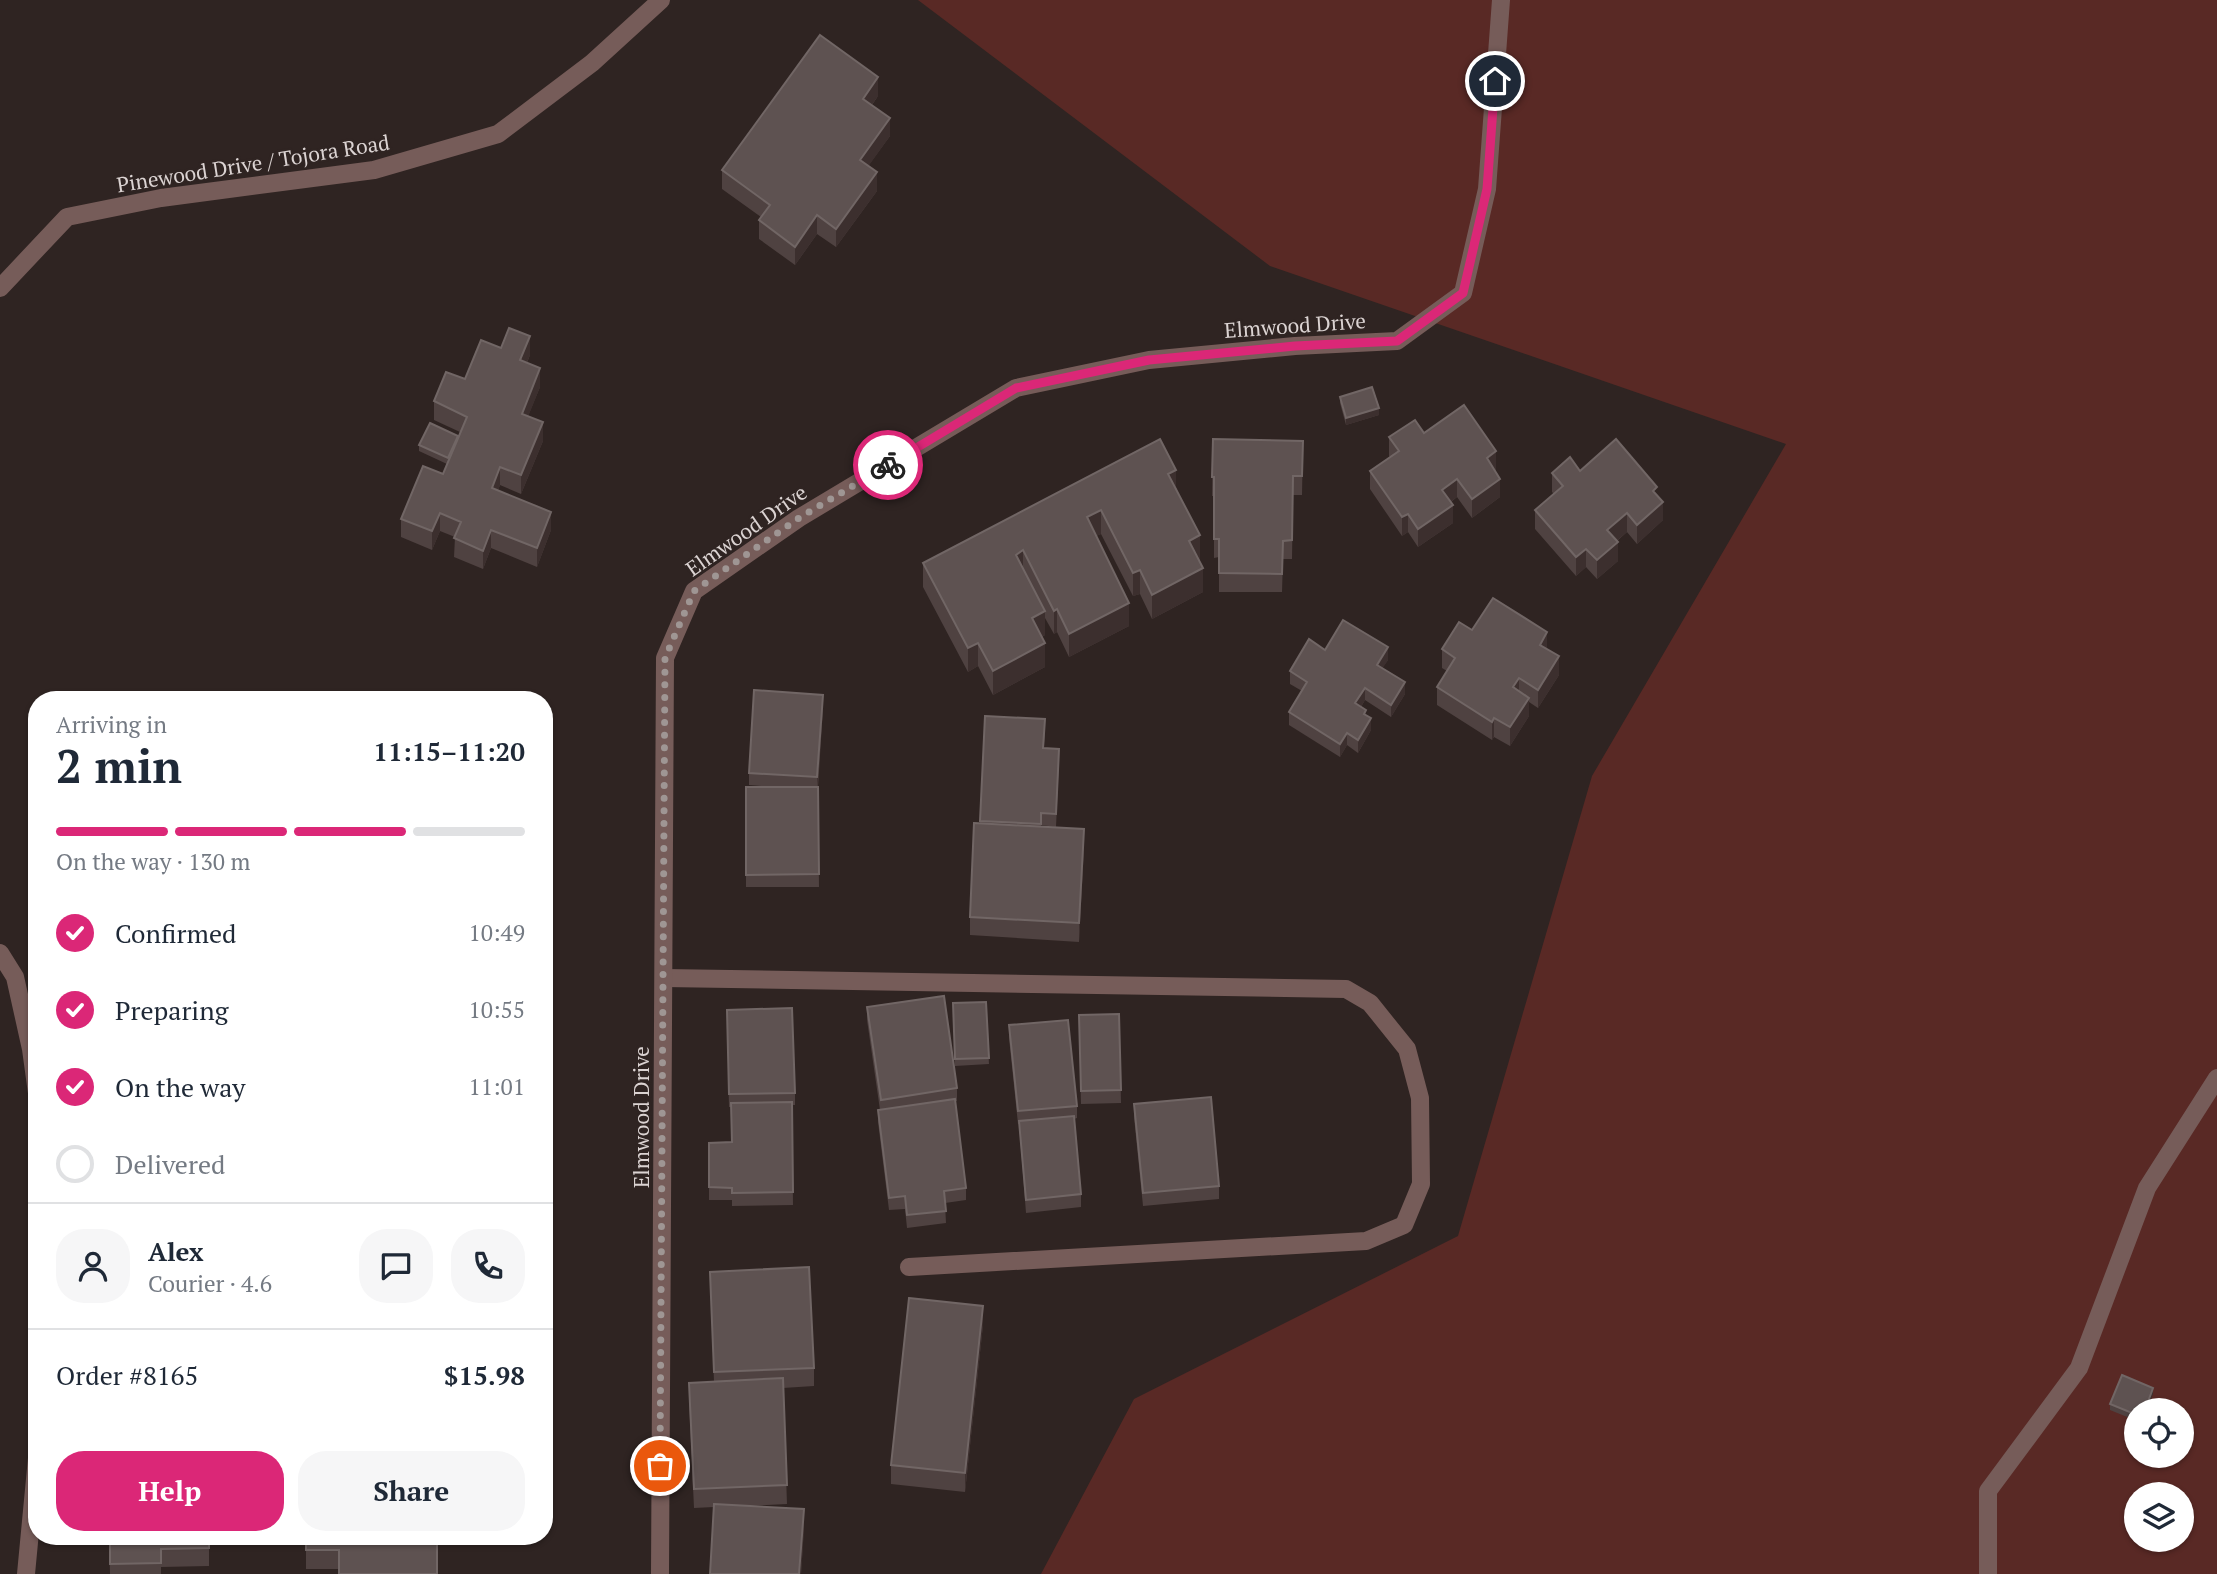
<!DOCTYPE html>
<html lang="en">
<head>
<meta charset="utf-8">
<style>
  body { margin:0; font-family:"PT Serif",serif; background:#f6f6f7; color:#1f2937; height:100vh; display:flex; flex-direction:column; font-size:26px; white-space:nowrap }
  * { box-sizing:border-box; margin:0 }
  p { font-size:23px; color:#747a83 }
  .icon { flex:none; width:38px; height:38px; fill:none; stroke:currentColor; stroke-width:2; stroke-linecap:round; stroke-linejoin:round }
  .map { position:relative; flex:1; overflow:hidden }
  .panel { position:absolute; left:28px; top:691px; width:525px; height:854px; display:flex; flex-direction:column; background:#fff; border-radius:28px; box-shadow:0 2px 5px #0004 }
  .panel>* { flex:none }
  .buttons { position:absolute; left:2124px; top:1398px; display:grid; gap:14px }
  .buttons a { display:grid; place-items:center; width:70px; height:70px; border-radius:50%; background:#fff; box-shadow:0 2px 5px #0004; font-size:35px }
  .pin { position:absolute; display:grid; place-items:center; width:60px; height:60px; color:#fff; margin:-30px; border:4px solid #fff; border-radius:50%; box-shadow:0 2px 7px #0007 }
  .courier { position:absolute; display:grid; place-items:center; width:70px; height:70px; margin:-35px; border:5px solid #db2777; border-radius:50%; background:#fff; color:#222; box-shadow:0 2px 9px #0007 }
  .overview em { font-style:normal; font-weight:800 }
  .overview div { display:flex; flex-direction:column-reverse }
  .overview { display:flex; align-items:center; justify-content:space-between; height:119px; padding:0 28px }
  h1 { font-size:46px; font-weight:800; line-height:52px }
  .bar { display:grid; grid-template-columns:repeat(4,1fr); gap:10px 7px; align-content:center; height:84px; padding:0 28px }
  .bar i { height:9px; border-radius:5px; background:#e0e1e3 }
  .bar .active { background:#db2777 }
  .bar p { grid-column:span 4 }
  .line { display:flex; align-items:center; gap:18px; padding:0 28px; border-top:2px solid #e0e1e3 }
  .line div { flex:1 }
  .round { display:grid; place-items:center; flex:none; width:74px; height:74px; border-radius:28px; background:#f6f6f7 }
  ol { padding:0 28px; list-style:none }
  li { display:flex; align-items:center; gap:21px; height:77px }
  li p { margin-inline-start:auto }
  li .icon { padding:7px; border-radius:50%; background:#db2777; color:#fff; stroke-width:4 }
  li:last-child { color:#747a83 }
  li i { width:38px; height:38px; border:4px solid #e0e1e3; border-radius:50% }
  .action { display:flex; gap:14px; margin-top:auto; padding:14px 28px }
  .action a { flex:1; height:80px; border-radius:28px; background:#db2777; color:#fff; font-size:28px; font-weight:800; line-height:80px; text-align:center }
  .action a+a { background:#f6f6f7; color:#1f2937 }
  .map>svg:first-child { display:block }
  .green { fill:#592925; fill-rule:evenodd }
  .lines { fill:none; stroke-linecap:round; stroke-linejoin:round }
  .minor { stroke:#765c59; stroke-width:18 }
  .wall { fill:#4f4241 }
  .shaded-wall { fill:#3c2f2e }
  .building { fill:#5e5251; stroke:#716665; stroke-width:2 }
  .done { stroke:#9f9694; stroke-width:7; stroke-dasharray:0 12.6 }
  .route { stroke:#db2777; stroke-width:9 }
  .labels { text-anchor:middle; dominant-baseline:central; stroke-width:5; stroke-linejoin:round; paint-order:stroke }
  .street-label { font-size:21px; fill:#dbd3d2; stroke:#2f2422 }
</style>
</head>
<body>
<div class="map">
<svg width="2217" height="1574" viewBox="0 0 2217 1574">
  <rect width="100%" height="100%" fill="#2f2422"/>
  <path class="green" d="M918 0H2217V1574H1041L1134 1399 1458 1236 1592 776 1786 444 1270 266ZM2137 1410H2182V1456H2137ZM2137 1494H2182V1540H2137Z"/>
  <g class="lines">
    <g class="minor">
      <path d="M0 288 67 217 161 198 374 170 498 134 592 63 661 0"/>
      <path d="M0 953 15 977 31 1049 37 1093"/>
      <path d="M664 978 1346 989 1370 1003 1407 1049 1420 1098 1421 1184 1404 1225 1366 1241 909 1267"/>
      <path d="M26 1574 37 1458"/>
      <path d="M660 1574 665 658 694 591 799 518 1016 388 1149 360 1295 346 1397 341 1463 293 1487 189 1501 0"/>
      <path d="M1988 1574V1491L2079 1368 2147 1188 2217 1078"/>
    </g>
  </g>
  <g class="wall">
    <path d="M878 96 872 105 890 136 868 166 877 191 836 247 817 234 795 265 759 239V220L761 217 722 189V170Z"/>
    <path d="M501 348 530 355 527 363 540 387 528 416 543 441 521 494 500 485 498 490 551 530 537 567 491 548 483 569 454 557 455 537 440 531 432 550 401 537V519L443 474 447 464 419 451V445L458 439 460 432 434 420V401L465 379Z"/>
    <path d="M1340 397 1379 415 1346 425 1340 403Z"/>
    <path d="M1424 433 1496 470 1495 471 1500 497 1472 518 1457 497 1451 502 1453 523 1418 547 1408 532 1402 536 1370 489V471L1390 457 1389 456V437Z"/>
    <path d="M1160 439 1200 559 1199 560 1203 592 1152 619 1140 594 1133 596 1101 534 1096 536 1129 626 1069 657 1057 632 1054 634 1045 618V635L1042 637 1045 667 993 695 978 666 968 672 923 587V563Z"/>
    <path d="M1213 439 1303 441 1302 495H1293L1292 559H1283L1282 592H1219V557L1214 558V496H1212Z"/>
    <path d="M1580 471 1657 495 1663 520 1637 544 1627 532 1617 541 1618 561 1597 579 1586 567 1576 576 1535 529V510L1554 494 1552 492V473Z"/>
    <path d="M1472 630 1547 649 1559 675 1538 708 1529 702V716L1510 746 1494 737 1492 740 1437 705V687L1447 671 1442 668V649Z"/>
    <path d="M1325 650 1388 660 1382 668 1405 694 1391 717 1365 700 1361 707 1366 715 1371 730 1358 753 1347 745 1340 757 1289 725V712L1302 691 1290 684V671Z"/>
    <path d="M823 708 818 787 819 887H746V787H775L749 785V773Z"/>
    <path d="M985 716 1045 731 1044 748 1059 762 1056 827 1041 825V826L1084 847 1079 942 970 935V917L980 823Z"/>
    <path d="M986 1002 989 1064 955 1066 953 1003Z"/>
    <path d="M867 1007 957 1088V1101H955L966 1188V1200L945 1203 946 1223 907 1228 905 1209 889 1210 878 1122V1110H880L867 1020Z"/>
    <path d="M1119 1014 1121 1103 1081 1104 1079 1028Z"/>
    <path d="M727 1022 795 1093V1105H792L793 1205 732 1206V1200H709V1143L731 1142V1107H729Z"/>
    <path d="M1009 1025 1077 1106V1118L1074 1119 1081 1194V1207L1026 1213 1019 1124H1018L1009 1038Z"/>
    <path d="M1134 1104 1219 1186V1199L1143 1206 1134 1117Z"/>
    <path d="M710 1272 814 1368V1386L783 1388 787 1504 744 1506 804 1528 801 1574H710L714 1507 694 1508 689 1401V1383L714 1382Z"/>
    <path d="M983 1325 965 1492 891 1484V1465Z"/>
    <path d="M2153 1394 2137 1410V1421L2110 1410V1404Z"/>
    <path d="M109 1536H209V1566L161 1567V1574H110Z"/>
    <path d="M306 1536 437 1574 339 1569H306Z"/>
  </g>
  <g class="shaded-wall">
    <path d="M878 77V96L863 117V99Z"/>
    <path d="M890 118V136L860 178V160Z"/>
    <path d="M877 172V191L836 247V229Z"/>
    <path d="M817 215V234L795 265V247Z"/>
    <path d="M530 336V355L520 378V360Z"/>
    <path d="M540 368V387L522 432V414Z"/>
    <path d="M1379 408V415L1346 425V418Z"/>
    <path d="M543 422V441L521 494V475Z"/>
    <path d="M1496 451V470L1487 477V458Z"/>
    <path d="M500 467V485L492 506V488Z"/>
    <path d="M1176 470V494L1168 474Z"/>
    <path d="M1457 479V497L1442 508V490Z"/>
    <path d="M1500 479V497L1472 518V499Z"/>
    <path d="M1663 502V520L1637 544V525Z"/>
    <path d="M1453 505V523L1418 547V529Z"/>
    <path d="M1101 510V534L1087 540V517Z"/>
    <path d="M551 512V530L537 567V548Z"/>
    <path d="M440 513V531L432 550V531Z"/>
    <path d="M1627 513V532L1607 549V530Z"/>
    <path d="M1408 514V532L1402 536V517Z"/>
    <path d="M491 530V548L483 569V551Z"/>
    <path d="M1200 535V559L1189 565V541Z"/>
    <path d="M1618 542V561L1597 579V560Z"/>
    <path d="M1586 549V567L1576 576V557Z"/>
    <path d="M1023 550V574L1016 555Z"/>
    <path d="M1203 568V592L1152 619V595Z"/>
    <path d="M1140 570V594L1133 596V573Z"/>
    <path d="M1129 603V626L1069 657V634Z"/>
    <path d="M1057 609V632L1054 634V611Z"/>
    <path d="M1045 611V635L1032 642V618Z"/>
    <path d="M1547 632V650L1540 645Z"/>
    <path d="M978 643V666L968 672V648Z"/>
    <path d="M1045 643V667L993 695V671Z"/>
    <path d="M1388 647V660L1377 677V665Z"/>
    <path d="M1559 656V675L1538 708V690Z"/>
    <path d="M1519 678V696L1513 687Z"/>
    <path d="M1405 682V694L1391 717V705Z"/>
    <path d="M1365 688V700L1355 716V703Z"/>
    <path d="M823 695V708L817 790V777Z"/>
    <path d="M1529 698V716L1510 746V727Z"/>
    <path d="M1371 718V730L1358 753V740Z"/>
    <path d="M1494 718V737L1492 740V722Z"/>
    <path d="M1347 733V745L1340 757V744Z"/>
    <path d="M1084 829V847L1079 942V923Z"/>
    <path d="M983 1306V1325L965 1492V1473Z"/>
    <path d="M2153 1388V1394L2147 1410H2145Z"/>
    <path d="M804 1509V1528L801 1574H799Z"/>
  </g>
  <g class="building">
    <path d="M820 35 878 77 863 99 890 118 860 160 877 172 836 229 817 215 795 247 759 220 770 205 722 170Z"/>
    <path d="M509 328 530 336 520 360 540 368 522 414 543 422 521 475 500 467 492 488 551 512 537 548 491 530 483 551 454 538 461 522 440 513 432 531 401 519 423 466 443 474 467 417 434 401 446 372 465 379 481 340 501 348Z"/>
    <path d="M1372 387 1379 408 1346 418 1340 397Z"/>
    <path d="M1464 405 1496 451 1487 458 1500 479 1472 499 1457 479 1442 490 1453 505 1418 529 1408 514 1402 517 1370 471 1399 451 1389 437 1415 420 1424 433Z"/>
    <path d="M430 423 458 436 448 458 419 445Z"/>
    <path d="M1160 439 1176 470 1168 474 1200 535 1189 541 1203 568 1152 595 1140 570 1133 573 1101 510 1087 517 1129 603 1069 634 1057 609 1054 611 1023 550 1016 555 1045 611 1032 618 1045 643 993 671 978 643 968 648 923 563Z"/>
    <path d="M1213 439 1303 441 1302 476H1293L1292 540 1283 541 1282 574 1219 573V539H1214V477H1212Z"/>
    <path d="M1616 439 1657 487 1653 491 1663 502 1637 525 1627 513 1607 530 1618 542 1597 560 1586 549 1576 557 1535 510 1563 486 1552 473 1570 457 1580 471Z"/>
    <path d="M1493 598 1547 632 1540 645 1559 656 1538 690 1519 678 1513 687 1529 698 1510 727 1494 718 1492 722 1437 687 1455 658 1442 649 1459 622 1472 630Z"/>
    <path d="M1343 620 1388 647 1377 665 1405 682 1391 705 1365 688 1355 703 1366 710 1364 714 1371 718 1358 740 1347 733 1340 744 1289 712 1307 682 1290 671 1309 639 1325 650Z"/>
    <path d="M754 690 823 695 817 777 749 773Z"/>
    <path d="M985 716 1045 719 1043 748 1059 749 1056 814 1041 813V824L980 821Z"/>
    <path d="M746 787H818L819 874 746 875Z"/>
    <path d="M974 823 1084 829 1079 923 970 917Z"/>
    <path d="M944 996 957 1088 881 1100 867 1007Z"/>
    <path d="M986 1002 989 1058 955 1059 953 1003Z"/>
    <path d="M792 1008 795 1093 729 1094 727 1010Z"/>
    <path d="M1119 1014 1121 1090 1081 1091 1079 1015Z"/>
    <path d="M1068 1020 1077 1106 1018 1111 1009 1025Z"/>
    <path d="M1211 1097 1219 1186 1143 1193 1134 1104Z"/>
    <path d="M955 1099 966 1188 944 1191 946 1211 907 1215 905 1196 889 1198 878 1110Z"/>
    <path d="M792 1102 793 1192 732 1193V1188L709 1187V1143L732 1142 731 1103Z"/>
    <path d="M1074 1116 1081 1194 1026 1200 1019 1121Z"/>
    <path d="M809 1267 814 1368 714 1372 710 1272Z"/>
    <path d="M909 1298 983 1306 965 1473 891 1465Z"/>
    <path d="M2122 1375 2153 1388 2145 1410H2137V1415L2110 1404Z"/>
    <path d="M783 1378 787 1485 694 1489 689 1383Z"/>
    <path d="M714 1504 804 1509 799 1574H710Z"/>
    <path d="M110 1536H209V1548L161 1549V1563L110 1564Z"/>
    <path d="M306 1536H437V1574H339V1550H306Z"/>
  </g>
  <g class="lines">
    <path class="done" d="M660 1466 665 658 694 591 799 518 888 465"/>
    <path class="route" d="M888 465 1016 388 1149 360 1295 346 1397 341 1463 293 1487 189 1495 81"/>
  </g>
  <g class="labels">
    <g class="street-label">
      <text transform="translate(253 163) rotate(-9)">Pinewood Drive / Tojora Road</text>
      <text transform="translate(1295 325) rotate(-4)">Elmwood Drive</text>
      <text transform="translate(746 530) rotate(-35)">Elmwood Drive</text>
      <text transform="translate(641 1117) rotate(-90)">Elmwood Drive</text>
    </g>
  </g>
</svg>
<div class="buttons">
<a><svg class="icon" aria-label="locate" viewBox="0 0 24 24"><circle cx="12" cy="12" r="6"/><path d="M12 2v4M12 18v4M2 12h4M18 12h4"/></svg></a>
<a><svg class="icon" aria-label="layers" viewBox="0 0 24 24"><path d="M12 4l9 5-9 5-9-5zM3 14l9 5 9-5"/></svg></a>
</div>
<div class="pin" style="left:660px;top:1466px;background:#ea580c"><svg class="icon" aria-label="bag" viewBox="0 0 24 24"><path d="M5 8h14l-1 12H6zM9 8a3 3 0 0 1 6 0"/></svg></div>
<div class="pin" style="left:1495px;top:81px;background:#1f2937"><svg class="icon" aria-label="home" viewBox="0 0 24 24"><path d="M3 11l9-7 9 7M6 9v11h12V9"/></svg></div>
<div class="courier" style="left:888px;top:465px"><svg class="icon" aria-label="bike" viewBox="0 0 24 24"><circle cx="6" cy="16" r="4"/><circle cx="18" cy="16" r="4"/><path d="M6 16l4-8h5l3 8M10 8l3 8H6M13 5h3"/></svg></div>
<section class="panel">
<div class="overview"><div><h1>2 min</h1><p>Arriving in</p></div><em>11:15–11:20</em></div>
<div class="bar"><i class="active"></i><i class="active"></i><i class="active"></i><i></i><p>On the way · 130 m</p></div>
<ol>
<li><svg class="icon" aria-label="check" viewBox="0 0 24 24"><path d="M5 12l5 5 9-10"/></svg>Confirmed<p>10:49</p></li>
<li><svg class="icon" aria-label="check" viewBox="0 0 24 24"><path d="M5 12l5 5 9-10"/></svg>Preparing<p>10:55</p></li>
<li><svg class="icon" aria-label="check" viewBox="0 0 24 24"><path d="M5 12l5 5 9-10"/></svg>On the way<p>11:01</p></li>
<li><i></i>Delivered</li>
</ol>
<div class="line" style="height:126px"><a class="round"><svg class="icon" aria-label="person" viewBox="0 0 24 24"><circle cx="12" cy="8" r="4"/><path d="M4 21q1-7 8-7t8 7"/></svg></a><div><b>Alex</b><p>Courier · 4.6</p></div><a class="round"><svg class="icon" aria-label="chat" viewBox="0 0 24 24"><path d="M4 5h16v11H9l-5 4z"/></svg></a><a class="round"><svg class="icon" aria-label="phone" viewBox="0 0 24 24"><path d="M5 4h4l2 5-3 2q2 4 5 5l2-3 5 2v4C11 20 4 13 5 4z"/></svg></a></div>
<div class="line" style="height:91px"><div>Order #8165</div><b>$15.98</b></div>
<div class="action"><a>Help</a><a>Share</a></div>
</section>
</div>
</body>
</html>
